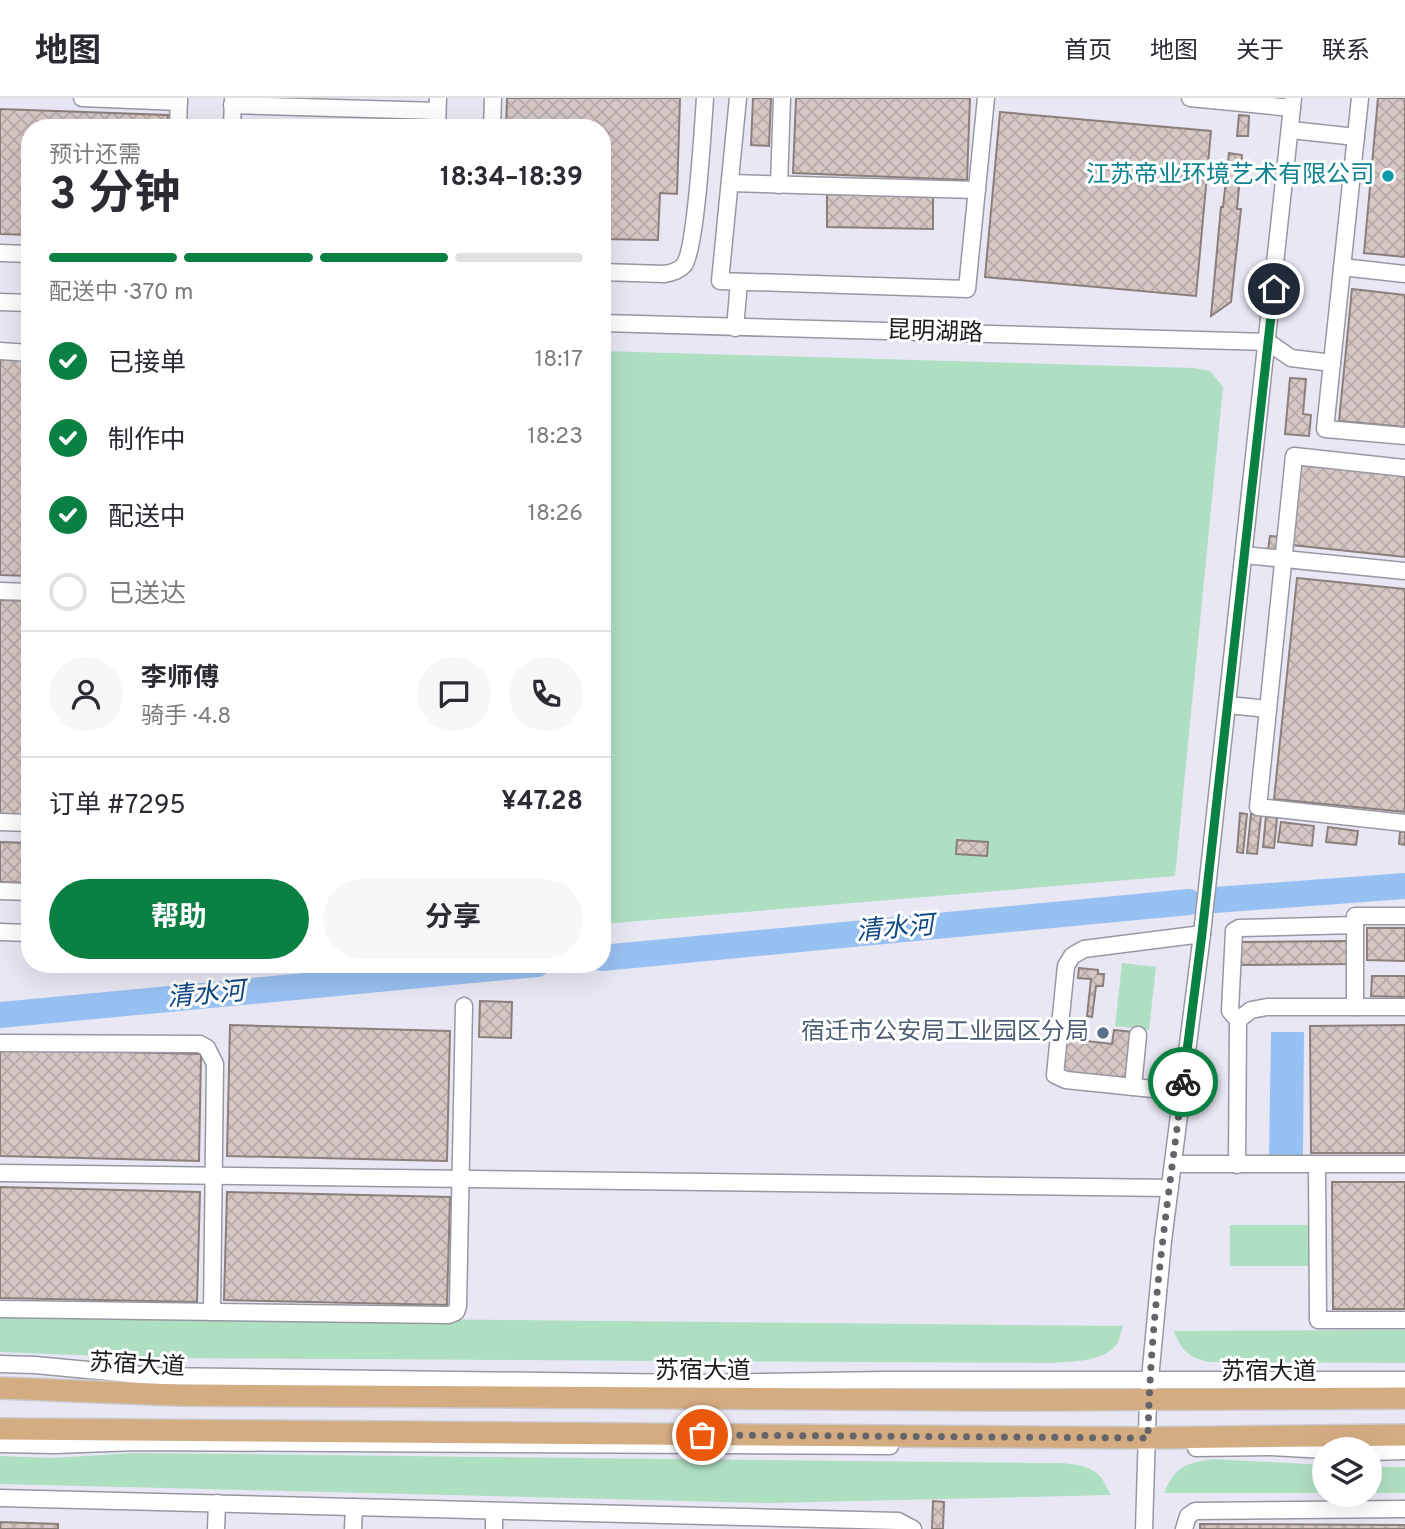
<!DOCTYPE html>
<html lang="zh">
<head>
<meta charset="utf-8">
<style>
  body { margin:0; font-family:Overpass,"Noto Sans SC",sans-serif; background:#f7f7f7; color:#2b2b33; height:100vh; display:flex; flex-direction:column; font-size:26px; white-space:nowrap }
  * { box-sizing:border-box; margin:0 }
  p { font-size:23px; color:#7c7c81 }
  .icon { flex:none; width:38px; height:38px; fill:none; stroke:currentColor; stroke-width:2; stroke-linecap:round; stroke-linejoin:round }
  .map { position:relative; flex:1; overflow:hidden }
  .details { position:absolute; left:21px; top:21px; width:590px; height:854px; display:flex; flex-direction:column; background:#fff; border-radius:28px; box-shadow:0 7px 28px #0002 }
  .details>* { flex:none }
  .fabs { position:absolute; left:1312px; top:1339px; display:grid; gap:14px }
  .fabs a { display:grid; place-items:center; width:70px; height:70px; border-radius:50%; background:#fff; box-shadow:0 7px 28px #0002; font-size:35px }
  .pin { position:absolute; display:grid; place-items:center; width:60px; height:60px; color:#fff; margin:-30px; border:4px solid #fff; border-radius:50%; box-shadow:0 2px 7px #0007 }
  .courier { position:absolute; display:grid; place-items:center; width:70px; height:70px; margin:-35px; border:5px solid #0b8043; border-radius:50%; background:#fff; color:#222; box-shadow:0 2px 9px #0007 }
  .headline em { font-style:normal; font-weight:700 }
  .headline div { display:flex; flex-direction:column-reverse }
  .headline { display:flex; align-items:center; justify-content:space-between; height:119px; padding:0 28px }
  h1 { font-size:46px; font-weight:700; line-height:52px }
  .bar { display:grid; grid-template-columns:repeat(4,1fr); gap:10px 7px; align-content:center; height:84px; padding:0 28px }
  .bar i { height:9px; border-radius:5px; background:#e1e1e2 }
  .bar .selected { background:#0b8043 }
  .bar p { grid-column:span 4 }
  .line { display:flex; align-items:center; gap:18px; padding:0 28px; border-top:2px solid #e1e1e2 }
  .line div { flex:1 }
  .round { display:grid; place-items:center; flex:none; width:74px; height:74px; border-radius:37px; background:#f7f7f7 }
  ol { padding:0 28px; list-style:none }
  li { display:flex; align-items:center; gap:21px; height:77px }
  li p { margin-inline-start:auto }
  li .icon { padding:7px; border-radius:50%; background:#0b8043; color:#fff; stroke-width:4 }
  li:last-child { color:#7c7c81 }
  li i { width:38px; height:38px; border:4px solid #e1e1e2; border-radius:50% }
  .primary-button { display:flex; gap:14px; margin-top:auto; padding:14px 28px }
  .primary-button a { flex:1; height:80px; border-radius:42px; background:#0b8043; color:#fff; font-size:28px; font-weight:700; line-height:80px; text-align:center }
  .primary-button a+a { background:#f7f7f7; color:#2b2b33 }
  header { display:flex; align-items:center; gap:42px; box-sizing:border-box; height:98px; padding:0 35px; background:#fff; border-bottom:2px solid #e1e1e2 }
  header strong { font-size:33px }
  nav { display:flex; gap:38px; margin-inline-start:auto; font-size:24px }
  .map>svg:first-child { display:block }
  .green { fill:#afdfc3 }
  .water { fill:#98c1f3 }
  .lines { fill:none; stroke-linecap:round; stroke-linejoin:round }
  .river { stroke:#98c1f3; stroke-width:26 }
  .building { fill:url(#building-cross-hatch); stroke:#8b7f7c; stroke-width:2 }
  .minor-casing { stroke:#9898a3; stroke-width:19 }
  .major-casing { stroke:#c9c9ca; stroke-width:24 }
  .minor { stroke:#fff; stroke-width:16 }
  .major { stroke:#d4ac82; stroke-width:21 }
  .done { stroke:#64646a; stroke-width:7; stroke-dasharray:0 12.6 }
  .route { stroke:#0b8043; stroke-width:9 }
  .culture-dot { fill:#0f9aa8; stroke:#fff; stroke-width:2.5 }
  .service-dot { fill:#5c6f8a; stroke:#fff; stroke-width:2.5 }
  .labels { text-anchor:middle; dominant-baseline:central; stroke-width:6; stroke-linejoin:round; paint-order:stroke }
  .culture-label { font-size:24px; fill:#0d838f; stroke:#fff; text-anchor:end }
  .street-label { font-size:24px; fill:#1d1d21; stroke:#fff }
  .service-label { font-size:24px; fill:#4e5e75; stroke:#fff; text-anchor:end }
  .water-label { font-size:26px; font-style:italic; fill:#104984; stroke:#fff }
</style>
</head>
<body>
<header>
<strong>地图</strong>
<nav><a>首页</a><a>地图</a><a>关于</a><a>联系</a></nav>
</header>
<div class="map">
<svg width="1405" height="1431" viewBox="0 0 1405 1431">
  <defs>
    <pattern id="building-cross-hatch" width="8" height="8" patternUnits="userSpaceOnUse" patternTransform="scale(1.75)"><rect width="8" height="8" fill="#d5c7c4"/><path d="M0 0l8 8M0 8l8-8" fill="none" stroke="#b6aaa8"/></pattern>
  </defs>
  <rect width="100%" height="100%" fill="#e8e7f3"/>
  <g class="green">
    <path d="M602 253 1194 270 1210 273 1223 289 1175 778 602 826Z"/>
    <path d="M1122 865 1156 869 1149 932 1115 928Z"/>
    <rect x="1230" y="1127" width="80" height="41"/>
    <path d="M0 1217 1123 1228C1121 1233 1120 1240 1118 1244 1106 1265 1071 1263 1050 1265L149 1260 0 1254Z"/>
    <path d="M1405 1232V1265L1209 1264C1189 1260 1181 1252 1174 1233Z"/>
    <path d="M134 1355 1038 1365C1056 1365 1084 1363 1099 1377 1104 1382 1107 1391 1111 1397L769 1405 0 1386V1358L53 1360Z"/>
    <path d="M1213 1361 1325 1367V1395H1164C1176 1367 1185 1366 1213 1361Z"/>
    <rect x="1370" y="1369" width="35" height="26"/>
  </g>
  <path class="water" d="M1271 934H1304L1303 1058H1269Z"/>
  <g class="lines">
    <g class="river">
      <path d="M1215 802 1405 788"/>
      <path d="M602 860 1189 804"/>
      <path d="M0 917 537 866"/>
    </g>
  </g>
  <g class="building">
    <path d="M507 0H680L677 96 660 95 658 142 602 141V30H506Z"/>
    <path d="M753 0H771L769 48 751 47Z"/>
    <path d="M796 0H970L967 82 793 75Z"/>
    <path d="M1378 0H1405V159L1364 155Z"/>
    <path d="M0 11 168 17 167 30H30V137L0 136Z"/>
    <path d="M1000 14 1211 33 1196 198 985 179Z"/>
    <path d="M1239 17 1249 18 1248 38H1237Z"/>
    <path d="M1229 55 1242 57 1237 111H1241L1231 204 1211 218 1221 109H1223Z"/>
    <path d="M827 96 933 97V131L827 129Z"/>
    <path d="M1352 191 1405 197V329L1339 323Z"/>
    <path d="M0 260 30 261V478L0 477Z"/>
    <path d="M1290 280 1306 281 1303 316 1311 317 1309 338 1285 336Z"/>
    <path d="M1301 364 1405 375V459L1292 447Z"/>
    <path d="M1270 438 1279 439 1277 453 1268 452Z"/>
    <path d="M1297 480 1405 491V714L1274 701Z"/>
    <path d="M0 502 30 503V720L0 719Z"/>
    <path d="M1240 715 1247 716 1243 755 1237 754Z"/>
    <path d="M1251 716 1261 717 1257 756 1247 755Z"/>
    <path d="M1266 718 1277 720 1274 750 1263 749Z"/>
    <path d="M1281 724 1314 728 1312 748 1278 744Z"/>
    <path d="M1328 729 1358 733 1356 747 1326 744Z"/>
    <path d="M1400 734H1405V747L1399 746Z"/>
    <path d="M957 742 988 744 987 758 956 756Z"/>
    <path d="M0 744 30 745V785L0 784Z"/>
    <path d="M1367 830H1405V863L1367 862Z"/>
    <path d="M1348 843 1349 866 1239 867V844Z"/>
    <path d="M1079 870 1098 872V876H1104L1103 888H1096L1092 919 1087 918 1091 881 1078 880Z"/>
    <path d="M1372 878H1405V899L1371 898Z"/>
    <path d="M480 903 512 904 511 940 479 939Z"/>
    <path d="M230 927 450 933 447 1063 227 1058Z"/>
    <path d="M1405 927V1055H1311L1310 928Z"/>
    <path d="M1114 932 1133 934 1128 980 1123 979V983L1057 975 1061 940 1112 946Z"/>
    <path d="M0 951 201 956 199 1063 0 1058Z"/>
    <path d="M1332 1084H1405V1211H1333Z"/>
    <path d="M0 1089 200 1094 197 1204 0 1200Z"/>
    <path d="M227 1094 450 1099 447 1207 224 1202Z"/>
    <path d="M933 1403 944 1404 943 1431H932Z"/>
    <path d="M0 1424 58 1426V1431H0Z"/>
    <path d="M1200 1426 1405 1427V1431H1200Z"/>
  </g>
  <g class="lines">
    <defs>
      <g id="minor">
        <path d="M82 0 179 4"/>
        <path d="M738 0 720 183 967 191 986 0"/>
        <path d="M1190 0 1292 10"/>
        <path d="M1360 0 1325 331 1405 338"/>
        <path d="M232 7 437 13"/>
        <path d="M178 30 179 0"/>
        <path d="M232 30 233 0"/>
        <path d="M437 30 438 0"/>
        <path d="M492 30 493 0"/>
        <path d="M1291 32 1356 39"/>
        <path d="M730 85 977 92"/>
        <path d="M779 87 782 0"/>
        <path d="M0 155 30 156"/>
        <path d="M1342 169 1405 176"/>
        <path d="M602 174 664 176C671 175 679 173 684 167 696 151 703 28 705 0"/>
        <path d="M0 204 30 205"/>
        <path d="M602 225 1268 244 1291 260 1332 265"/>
        <path d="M735 230 739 184"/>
        <path d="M0 253 30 255"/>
        <path d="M1405 370 1294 358 1258 709 1405 725"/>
        <path d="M1244 457 1405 473"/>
        <path d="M0 493 30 494"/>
        <path d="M1228 607 1268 611"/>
        <path d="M0 724 30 725"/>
        <path d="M0 793 30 794"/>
        <path d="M0 834 30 835"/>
        <path d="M1355 909V818H1405"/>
        <path d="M1238 922 1230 913 1234 833 1239 830 1355 827"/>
        <path d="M0 945 200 946 207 950 215 966 212 1214"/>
        <path d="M1133 989 1138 937"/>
        <path d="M1182 994 1066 982 1055 977 1066 868 1072 858 1084 851 1202 836"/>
        <path d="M1173 1066H1405"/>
        <path d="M1237 1067 1238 922 1251 912 1267 909H1405"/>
        <path d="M1317 1067 1318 1222H1405"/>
        <path d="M0 1075 1170 1090"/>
        <path d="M0 1211 449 1217 456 1214 458 1208 464 908"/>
        <path d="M0 1266 35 1267 152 1278 693 1285 886 1282H1405"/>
        <path d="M0 1346 55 1347 137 1344 890 1348"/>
        <path d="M1196 1350 1271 1349 1325 1352"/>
        <path d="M1370 1354 1405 1353"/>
        <path d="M0 1400 898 1423 913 1431"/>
        <path d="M216 1431 217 1405"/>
        <path d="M353 1431 354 1409"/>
        <path d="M494 1431V1413"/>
        <path d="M1144 1431 1148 1302 1163 1143 1202 836 1293 0"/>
        <path d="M1184 1431 1188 1418 1195 1413 1405 1411"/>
      </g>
      <g id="major">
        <path d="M0 1290 177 1297 996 1302 1405 1300"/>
        <path d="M0 1331 1148 1340 1405 1337"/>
      </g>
    </defs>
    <use href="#minor" class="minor-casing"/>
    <use href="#major" class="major-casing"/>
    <use href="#minor" class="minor"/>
    <use href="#major" class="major"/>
  </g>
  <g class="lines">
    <path class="done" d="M702 1337 1148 1340C1150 1220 1168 1102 1183 984"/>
    <path class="route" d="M1183 984 1202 836 1274 191"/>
  </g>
  <circle class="culture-dot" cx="1388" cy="78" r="7"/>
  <circle class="service-dot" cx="1103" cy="935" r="7"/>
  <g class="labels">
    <g class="culture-label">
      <text x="1374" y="78">江苏帝业环境艺术有限公司</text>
    </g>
    <g class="street-label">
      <text transform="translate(935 235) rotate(2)">昆明湖路</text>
      <text transform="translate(137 1268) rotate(3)">苏宿大道</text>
      <text x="703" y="1274">苏宿大道</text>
      <text x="1269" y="1275">苏宿大道</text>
    </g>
    <g class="service-label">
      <text x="1089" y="935">宿迁市公安局工业园区分局</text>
    </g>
    <g class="water-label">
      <text transform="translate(895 832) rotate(-5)">清水河</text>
      <text transform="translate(206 898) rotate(-5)">清水河</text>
    </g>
  </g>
</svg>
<div class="fabs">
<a><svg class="icon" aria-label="layers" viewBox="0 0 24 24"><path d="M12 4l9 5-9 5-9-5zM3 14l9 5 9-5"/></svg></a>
</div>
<div class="pin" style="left:702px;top:1337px;background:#ea580c"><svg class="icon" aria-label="bag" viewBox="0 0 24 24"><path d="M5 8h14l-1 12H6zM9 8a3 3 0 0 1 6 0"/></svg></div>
<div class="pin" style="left:1274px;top:191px;background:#1f2937"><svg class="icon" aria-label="home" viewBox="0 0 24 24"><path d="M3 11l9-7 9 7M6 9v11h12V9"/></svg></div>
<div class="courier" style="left:1183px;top:984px"><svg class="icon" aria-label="bike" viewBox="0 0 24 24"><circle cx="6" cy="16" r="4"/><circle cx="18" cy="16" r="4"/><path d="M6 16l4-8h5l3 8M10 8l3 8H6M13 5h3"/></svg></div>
<section class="details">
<div class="headline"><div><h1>3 分钟</h1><p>预计还需</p></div><em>18:34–18:39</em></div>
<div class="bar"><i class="selected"></i><i class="selected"></i><i class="selected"></i><i></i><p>配送中 · 370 m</p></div>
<ol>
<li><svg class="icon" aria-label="check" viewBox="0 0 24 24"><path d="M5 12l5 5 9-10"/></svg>已接单<p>18:17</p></li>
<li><svg class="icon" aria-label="check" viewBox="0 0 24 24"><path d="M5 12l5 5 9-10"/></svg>制作中<p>18:23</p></li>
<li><svg class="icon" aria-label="check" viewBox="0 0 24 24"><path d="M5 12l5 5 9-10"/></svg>配送中<p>18:26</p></li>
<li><i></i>已送达</li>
</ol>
<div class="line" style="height:126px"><a class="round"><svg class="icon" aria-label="person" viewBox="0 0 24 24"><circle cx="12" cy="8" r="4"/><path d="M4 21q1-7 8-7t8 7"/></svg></a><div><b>李师傅</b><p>骑手 · 4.8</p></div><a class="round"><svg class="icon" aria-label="chat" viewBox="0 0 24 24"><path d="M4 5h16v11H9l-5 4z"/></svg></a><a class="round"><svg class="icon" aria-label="phone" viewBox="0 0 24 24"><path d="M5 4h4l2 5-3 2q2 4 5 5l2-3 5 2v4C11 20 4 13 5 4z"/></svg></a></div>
<div class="line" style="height:91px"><div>订单 #7295</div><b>¥47.28</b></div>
<div class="primary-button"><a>帮助</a><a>分享</a></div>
</section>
</div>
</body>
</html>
